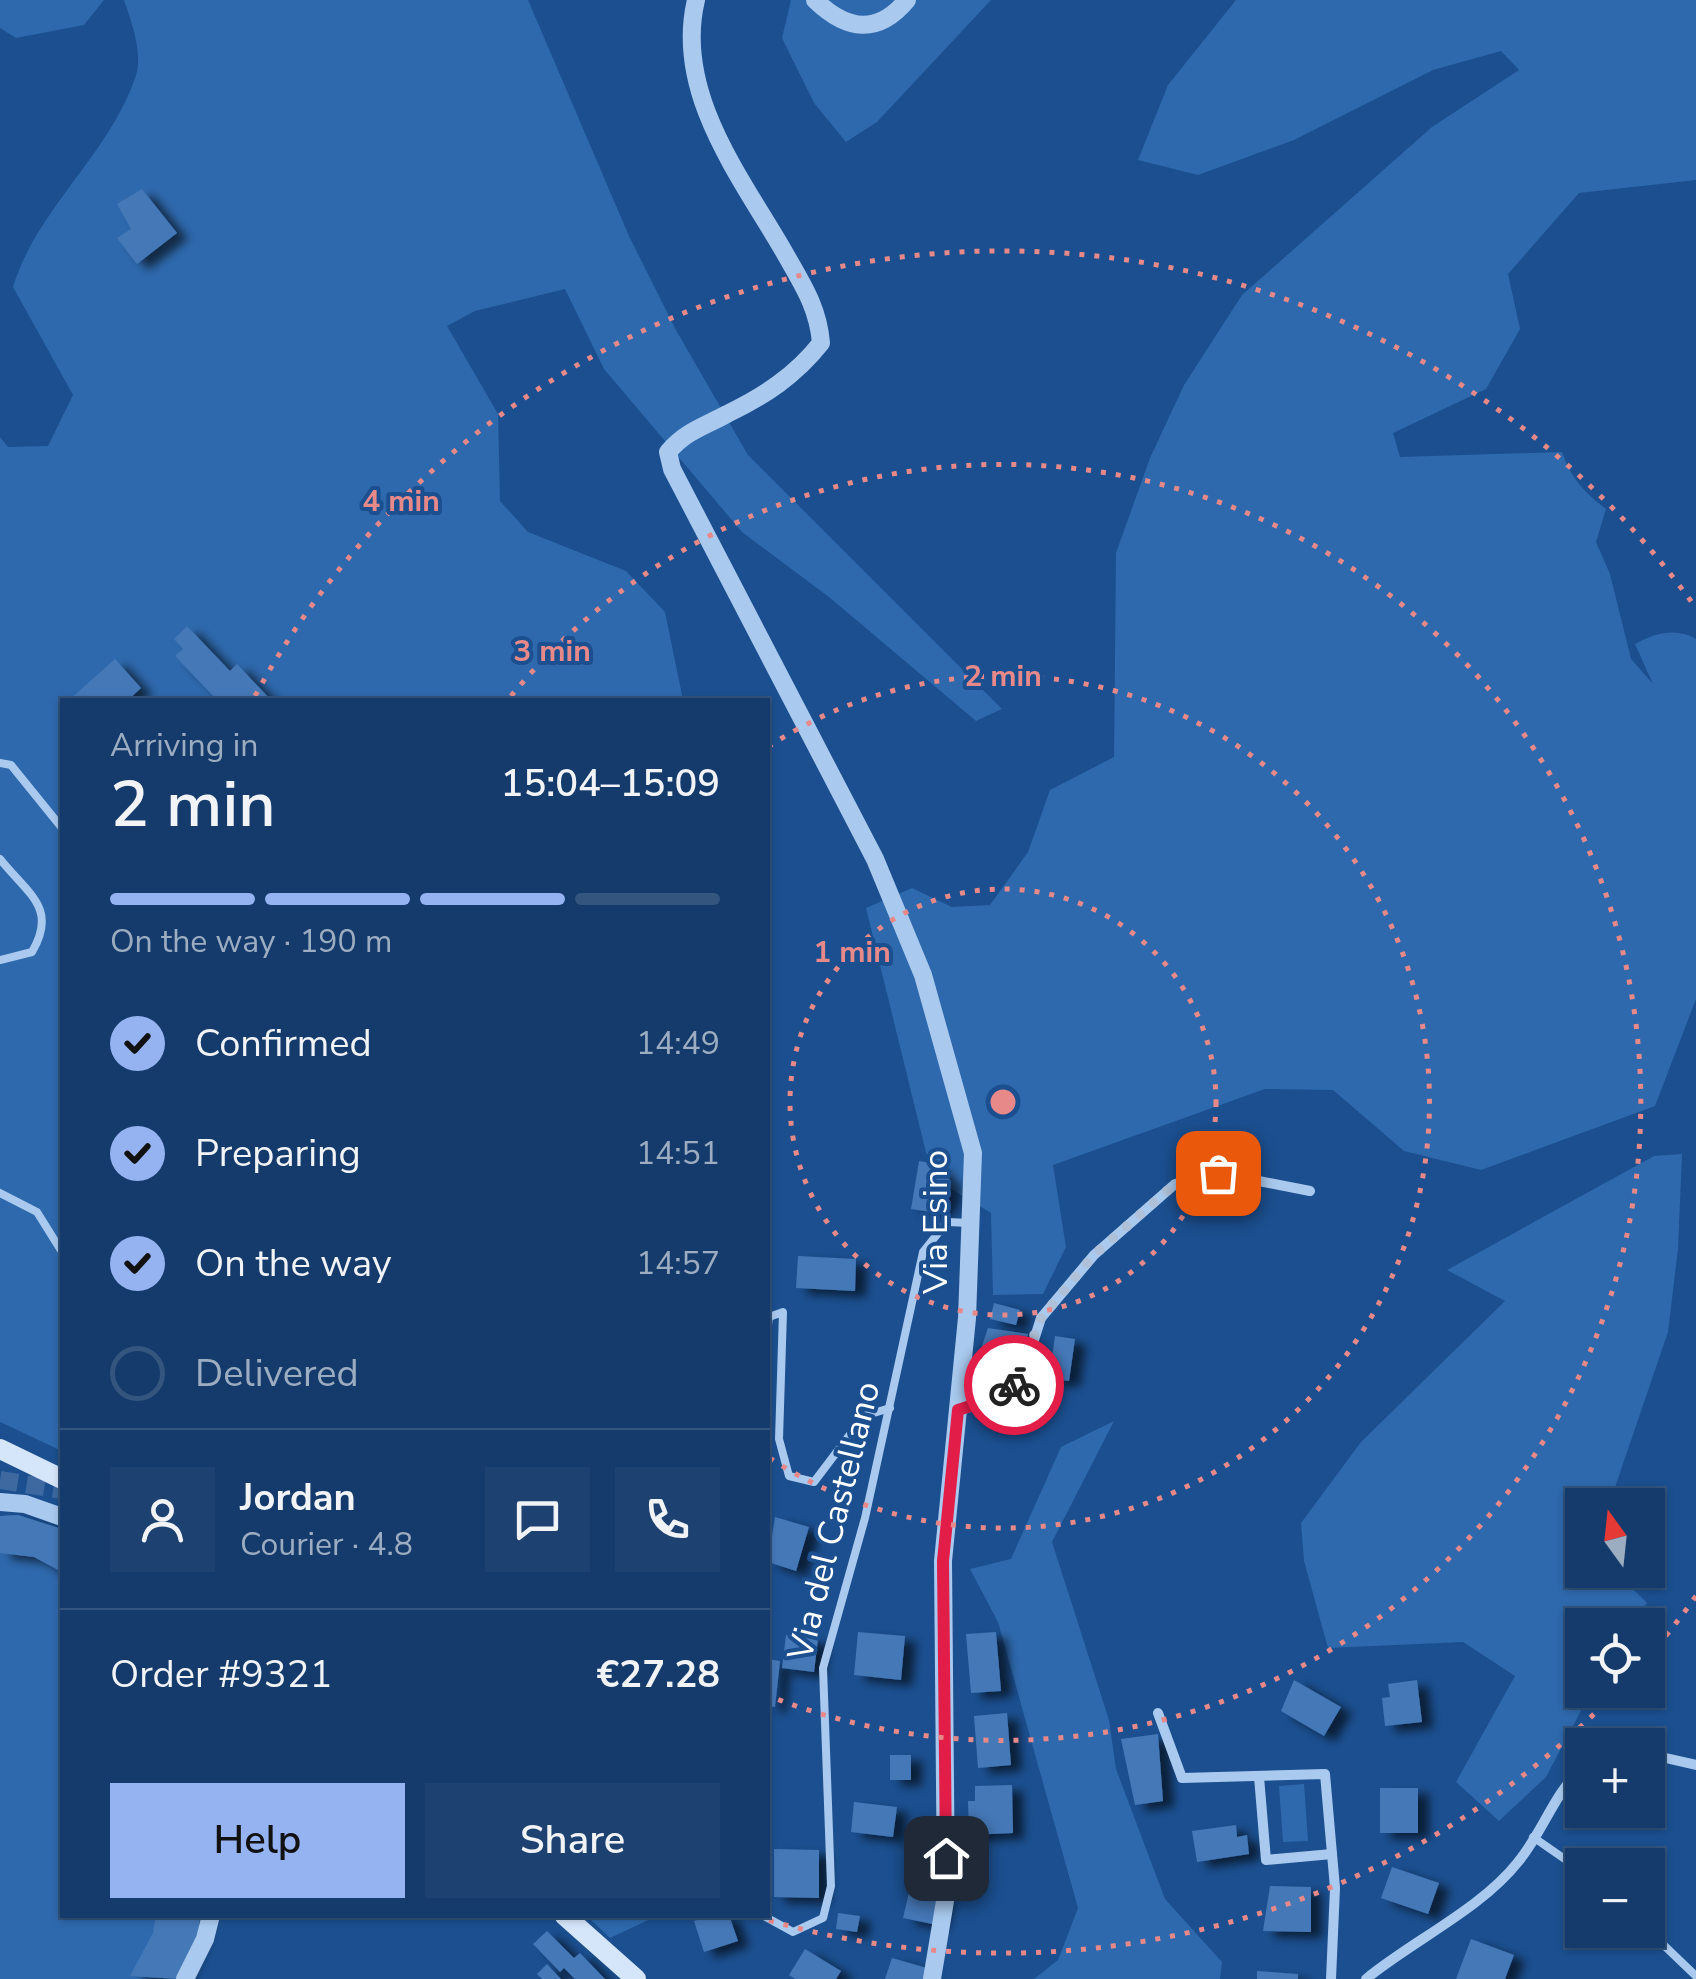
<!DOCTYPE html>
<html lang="en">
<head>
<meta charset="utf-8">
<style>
  body { margin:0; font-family:"Nunito Sans",sans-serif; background:#1d4271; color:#f1f3f6; height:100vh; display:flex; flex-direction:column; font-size:38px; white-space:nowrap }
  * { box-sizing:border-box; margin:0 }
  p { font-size:32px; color:#9dadc1 }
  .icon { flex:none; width:55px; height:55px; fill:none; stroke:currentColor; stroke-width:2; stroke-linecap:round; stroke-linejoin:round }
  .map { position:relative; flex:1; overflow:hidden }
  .drawer { position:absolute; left:60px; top:698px; width:710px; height:1220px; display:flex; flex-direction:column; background:#143b6b; border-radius:0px; box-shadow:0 2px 8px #0004,0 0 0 2px #33557e }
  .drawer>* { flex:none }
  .needle { width:65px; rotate:345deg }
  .fabs { position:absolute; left:1565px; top:1488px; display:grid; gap:20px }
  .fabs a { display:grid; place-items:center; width:100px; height:100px; border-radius:0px; background:#143b6b; box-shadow:0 2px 8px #0004,0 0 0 2px #33557e; font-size:50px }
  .pin { position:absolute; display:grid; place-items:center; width:85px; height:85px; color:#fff; margin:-42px; border-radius:20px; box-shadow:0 5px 15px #0006 }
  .courier { position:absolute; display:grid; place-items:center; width:100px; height:100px; margin:-50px; border:8px solid #e11d48; border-radius:50%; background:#fff; color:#222; box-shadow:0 2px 12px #0007 }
  .summary em { font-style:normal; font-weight:600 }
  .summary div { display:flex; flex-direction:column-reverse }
  .summary { display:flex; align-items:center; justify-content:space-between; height:170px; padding:0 50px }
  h1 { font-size:65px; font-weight:600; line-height:75px }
  .bar { display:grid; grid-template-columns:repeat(4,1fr); gap:15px 10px; align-content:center; height:120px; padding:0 50px }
  .bar i { height:12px; border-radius:8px; background:#33557e }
  .bar .selected { background:#95b2f1 }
  .bar p { grid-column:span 4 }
  .line { display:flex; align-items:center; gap:25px; padding:0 50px; border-top:2px solid #33557e }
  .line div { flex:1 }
  .round { display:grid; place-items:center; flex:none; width:105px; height:105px; border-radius:0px; background:#1d4271 }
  ol { padding:0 50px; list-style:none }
  li { display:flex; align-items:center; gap:30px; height:110px }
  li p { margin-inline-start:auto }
  li .icon { padding:10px; border-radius:50%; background:#95b2f1; color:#111; stroke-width:4 }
  li:last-child { color:#9dadc1 }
  li i { width:55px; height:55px; border:5px solid #33557e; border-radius:50% }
  .cta { display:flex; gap:20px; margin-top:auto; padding:20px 50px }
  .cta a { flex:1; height:115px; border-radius:0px; background:#95b2f1; color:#111; font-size:40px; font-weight:600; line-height:115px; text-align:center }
  .cta a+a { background:#1d4271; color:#f1f3f6 }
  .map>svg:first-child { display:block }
  .green { fill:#2e69ad }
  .building { fill:#4478b7; filter:url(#shadow) }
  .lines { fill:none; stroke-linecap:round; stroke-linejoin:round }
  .tertiary-tunnel { stroke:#3d69a0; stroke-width:18; stroke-dasharray:18 9; stroke-linecap:butt }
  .service { stroke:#a9c9ee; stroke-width:8 }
  .minor { stroke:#a9c9ee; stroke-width:10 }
  .tertiary { stroke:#a9c9ee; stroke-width:18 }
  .secondary { stroke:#d6e6fa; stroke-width:20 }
  .done { stroke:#afc1d8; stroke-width:10; stroke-dasharray:0 18 }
  .route { stroke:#e11d48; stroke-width:12 }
  .ring { fill:none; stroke:#e88989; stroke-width:5; stroke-dasharray:5 10 }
  .labels { text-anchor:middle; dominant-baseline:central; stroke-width:8; stroke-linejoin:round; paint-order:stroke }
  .street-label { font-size:35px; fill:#fff; stroke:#1b4f8f }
  .centre { fill:#e88989; stroke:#1b4f8f; stroke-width:5 }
  .ring-label { font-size:30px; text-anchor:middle; font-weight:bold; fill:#e88989; stroke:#1b4f8f; stroke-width:8; stroke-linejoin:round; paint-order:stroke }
</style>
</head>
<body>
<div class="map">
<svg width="1696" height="1979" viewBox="0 0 1696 1979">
  <defs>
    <filter id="shadow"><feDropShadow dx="11" dy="6" stdDeviation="5" flood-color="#0009"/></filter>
  </defs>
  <rect width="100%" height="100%" fill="#1b4f8f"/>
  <g class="green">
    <path d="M0 0H104L84 25 16 38 0 28Z"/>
    <path d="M124 0H528L629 236 676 330 748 455 1002 709 976 721 829 597 742 532 604 369 565 289 475 311 447 326 498 414 500 501 528 532 626 571 665 612 683 700H62V1451L0 1422V437L8 447 48 446 73 395 13 287C37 208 111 153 136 75 143 53 131 20 124 0Z"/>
    <path d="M791 0H991L877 122 846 142 814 103 782 38Z"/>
    <path d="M1236 0H1696V180L1579 193 1508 274 1520 329 1486 389 1393 433 1400 457 1562 452C1571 478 1584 492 1606 509L1596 542 1610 574 1631 659 1653 684 1635 644C1654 633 1676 627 1696 639V999L1655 1106 1481 1170 1404 1151 1333 1090 1265 1089 1053 1165 1066 1247 1043 1294 993 1295 991 1213 943 1184 930 1169 866 908 912 888 952 907 990 905 1028 852 1050 790 1114 757 1116 553 1150 458 1184 385 1242 295 1432 127 1519 70 1501 51 1433 70 1294 140 1198 175 1138 160 1168 85Z"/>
    <path d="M1682 1154 1678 1249 1668 1332 1609 1505H1582V1570H1614L1647 1603 1632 1625H1582V1690H1592L1546 1777 1499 1821 1456 1782 1515 1676 1463 1642 1328 1648 1304 1561 1301 1523 1361 1442 1505 1301 1447 1270 1654 1156Z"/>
    <path d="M1114 1421 1052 1542 1109 1720 1116 1769 1165 1899 1222 1962 1220 1979H1034L1058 1960 1078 1908 998 1622 970 1569 1011 1559 1061 1447Z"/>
    <path d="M18 1515 62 1529V1915H217L192 1979H0V1516Z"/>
    <path d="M1304 1784 1308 1841 1283 1842 1279 1786Z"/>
    <path d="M586 1915H659L610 1938Z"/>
  </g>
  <g class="building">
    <path d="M142 189 177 233 137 264 117 238 131 229 117 204Z"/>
    <path d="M187 626 230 671 237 664 271 700H217L175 656 183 649 174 639Z"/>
    <path d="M115 659 141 688 128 700H69Z"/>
    <path d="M919 1161 937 1164 951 1182 947 1202 937 1213 911 1209Z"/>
    <path d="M798 1256 856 1259 855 1291 796 1288Z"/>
    <path d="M994 1303 1020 1310 1016 1325 990 1319Z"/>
    <path d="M988 1328 1028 1334 1014 1376 976 1364Z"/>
    <path d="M1055 1336 1075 1339 1069 1381 1049 1379Z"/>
    <path d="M18 1515 62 1529V1572L34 1557 0 1553V1516Z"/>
    <path d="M775 1517 809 1527 796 1571 768 1562Z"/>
    <path d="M858 1632 905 1636 901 1680 854 1675Z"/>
    <path d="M996 1632 1001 1691 971 1693 966 1634Z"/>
    <path d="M786 1635 818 1639 814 1672 782 1668Z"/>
    <path d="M768 1659 780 1661 775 1707 768 1706Z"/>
    <path d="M1294 1680 1341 1707 1324 1736 1281 1711Z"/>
    <path d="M1417 1680 1422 1722 1385 1726 1382 1698 1390 1697 1388 1684Z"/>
    <path d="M1007 1713 1011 1765 978 1768 974 1716Z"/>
    <path d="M1158 1734 1163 1801 1135 1805 1121 1739Z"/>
    <rect x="890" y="1755" width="21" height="25"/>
    <path d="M1012 1785 1013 1833 969 1835 968 1801H975V1786Z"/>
    <rect x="1380" y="1788" width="38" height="45"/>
    <path d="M854 1802 897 1807 893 1837 851 1832Z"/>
    <path d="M1236 1825 1237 1837 1247 1835 1249 1854 1197 1862 1192 1831Z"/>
    <path d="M774 1849 819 1850V1898L774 1897Z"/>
    <path d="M1392 1867 1439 1883 1428 1914 1381 1898Z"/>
    <path d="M1270 1886 1311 1887V1932L1263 1931Z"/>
    <path d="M910 1888 943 1895 937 1925 903 1918Z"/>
    <path d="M838 1913 860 1916 857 1932 836 1929Z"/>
    <path d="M156 1915H200L198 1934 179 1979 130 1976 153 1933Z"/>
    <path d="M713 1915H729L738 1941 704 1952 694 1921Z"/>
    <path d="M547 1931 574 1958 580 1953 605 1979H575L564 1968 560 1972 533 1944Z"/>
    <path d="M1471 1939 1514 1955 1505 1979H1456Z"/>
    <path d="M805 1949 841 1971 836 1979H795L789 1975Z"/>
    <path d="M892 1958 927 1968 924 1979H885Z"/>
    <path d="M547 1964 561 1979H542L537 1974Z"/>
    <path d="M1257 1971 1298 1974V1979H1257Z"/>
  </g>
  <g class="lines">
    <path class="tertiary-tunnel" d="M0 1480 62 1490"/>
    <g class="service">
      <path d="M0 763 11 765 62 828"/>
      <path d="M0 859C28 894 58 908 32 952L0 960"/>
      <path d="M0 1193 37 1212 62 1252"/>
      <path d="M768 1325 769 1317 783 1312 779 1439 789 1476 814 1482 864 1416 890 1408"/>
      <path d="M1533 1837 1582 1871"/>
      <path d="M762 1915 793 1932 823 1918 831 1886 823 1668 865 1518 923 1252 947 1222 970 1223"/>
      <path d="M1648 1930 1696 1976"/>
    </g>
    <g class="minor">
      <path d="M958 1411 1008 1395 1027 1362 1041 1318 1094 1255 1175 1184 1218 1173 1310 1191"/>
      <path d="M1158 1713 1182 1778 1325 1774 1335 1888 1331 1979"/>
      <path d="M1648 1754 1696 1765"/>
      <path d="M1259 1777 1266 1860 1332 1854"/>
      <path d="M1366 1979C1412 1941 1481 1909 1518 1862 1543 1832 1553 1795 1582 1768"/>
    </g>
    <g class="tertiary">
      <path d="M696 0C674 92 740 176 783 250 801 282 818 306 821 343 795 376 764 396 727 414 703 427 686 431 668 452L672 469 875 859 923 975 973 1153 967 1318 943 1561 946 1895 932 1979"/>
      <path d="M815 0C847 31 878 35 907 0"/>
      <path d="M0 1502 25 1504 62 1517"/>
      <path d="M185 1979 205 1939 211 1915"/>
    </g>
    <g class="secondary">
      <path d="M0 1449 62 1479"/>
      <path d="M564 1915 636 1979"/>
    </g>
  </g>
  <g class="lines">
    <path class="done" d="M1014 1385 1041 1318 1094 1255 1175 1184 1218 1173"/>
    <path class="route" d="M946 1858 943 1561 958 1410 1008 1394 1014 1385"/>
  </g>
  <g class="ring">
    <circle cx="1003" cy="1102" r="213"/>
    <path d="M768 747A426 426 0 1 1 768 1457"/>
    <path d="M511 696A638 638 0 1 1 769 1696"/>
    <path d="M1696 1596A851 851 0 0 1 1650 1655M1615 1693A851 851 0 0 1 754 1916M255 696A851 851 0 0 1 1696 608"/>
  </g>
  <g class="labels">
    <g class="street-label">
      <text transform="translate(935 1222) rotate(-90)">Via Esino</text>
      <text transform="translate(834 1521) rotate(-76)">Via del Castellano</text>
    </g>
  </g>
  <circle cx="1003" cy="1102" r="15" class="centre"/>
  <g class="ring-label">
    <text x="401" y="511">4 min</text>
    <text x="552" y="661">3 min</text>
    <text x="1003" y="686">2 min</text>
    <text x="852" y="962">1 min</text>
  </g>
</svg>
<div class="fabs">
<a><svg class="needle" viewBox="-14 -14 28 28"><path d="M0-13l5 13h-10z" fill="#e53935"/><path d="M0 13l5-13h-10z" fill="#9dadc1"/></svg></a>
<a><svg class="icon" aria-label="locate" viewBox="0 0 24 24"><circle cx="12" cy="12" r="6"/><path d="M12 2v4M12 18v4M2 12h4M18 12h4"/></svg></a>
<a>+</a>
<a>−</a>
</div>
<div class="pin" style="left:1218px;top:1173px;background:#ea580c"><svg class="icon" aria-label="bag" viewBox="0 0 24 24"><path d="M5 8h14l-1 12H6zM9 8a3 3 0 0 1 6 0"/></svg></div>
<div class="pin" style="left:946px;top:1858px;background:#1f2937"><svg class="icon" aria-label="home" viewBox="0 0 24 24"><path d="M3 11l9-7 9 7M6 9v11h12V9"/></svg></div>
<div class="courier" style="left:1014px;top:1385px"><svg class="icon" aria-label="bike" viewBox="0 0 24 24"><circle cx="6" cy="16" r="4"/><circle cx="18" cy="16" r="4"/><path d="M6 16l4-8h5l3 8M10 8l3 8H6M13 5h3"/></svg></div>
<section class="drawer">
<div class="summary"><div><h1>2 min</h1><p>Arriving in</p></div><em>15:04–15:09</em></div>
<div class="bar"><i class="selected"></i><i class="selected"></i><i class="selected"></i><i></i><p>On the way · 190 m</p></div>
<ol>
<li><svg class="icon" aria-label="check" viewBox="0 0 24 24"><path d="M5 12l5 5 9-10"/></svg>Confirmed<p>14:49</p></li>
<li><svg class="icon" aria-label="check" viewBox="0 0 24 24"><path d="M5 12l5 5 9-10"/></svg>Preparing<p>14:51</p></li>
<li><svg class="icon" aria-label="check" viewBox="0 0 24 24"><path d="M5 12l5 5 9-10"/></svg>On the way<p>14:57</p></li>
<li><i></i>Delivered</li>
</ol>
<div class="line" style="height:180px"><a class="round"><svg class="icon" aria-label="person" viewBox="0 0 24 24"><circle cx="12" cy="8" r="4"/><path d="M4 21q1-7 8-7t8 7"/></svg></a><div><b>Jordan</b><p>Courier · 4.8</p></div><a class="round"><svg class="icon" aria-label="chat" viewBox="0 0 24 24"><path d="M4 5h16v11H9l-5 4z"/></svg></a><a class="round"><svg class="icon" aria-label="phone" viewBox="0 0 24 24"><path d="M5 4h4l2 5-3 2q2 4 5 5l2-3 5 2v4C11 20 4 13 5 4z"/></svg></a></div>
<div class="line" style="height:130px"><div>Order #9321</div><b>€27.28</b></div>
<div class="cta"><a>Help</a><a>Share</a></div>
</section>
</div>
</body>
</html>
